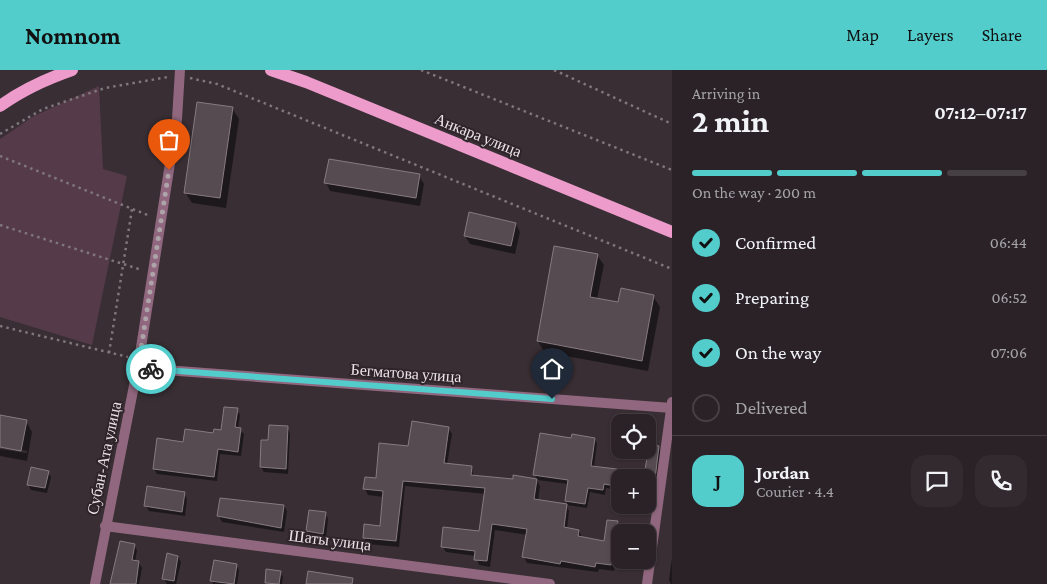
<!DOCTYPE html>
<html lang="en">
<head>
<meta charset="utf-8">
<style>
  body { margin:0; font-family:"Crimson Pro",serif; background:#322a2f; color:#f1f3f6; height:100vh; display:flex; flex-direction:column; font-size:19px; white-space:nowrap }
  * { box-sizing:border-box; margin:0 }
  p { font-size:16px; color:#a5a4a7 }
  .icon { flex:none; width:28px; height:28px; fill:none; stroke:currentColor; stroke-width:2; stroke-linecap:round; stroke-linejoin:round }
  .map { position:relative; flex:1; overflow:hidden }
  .sheet { display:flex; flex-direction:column; background:#2a2227; width:375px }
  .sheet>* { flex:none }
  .tools { position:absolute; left:611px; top:344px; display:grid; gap:10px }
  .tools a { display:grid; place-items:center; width:45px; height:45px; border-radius:10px; background:#2a2227; box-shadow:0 1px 4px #0004,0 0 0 1px #463f44; font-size:25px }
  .pin { position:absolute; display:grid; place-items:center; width:42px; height:42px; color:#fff; margin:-51px -21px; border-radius:50% 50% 50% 0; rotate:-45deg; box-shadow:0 0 5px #0007 }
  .pin .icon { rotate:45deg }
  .courier { position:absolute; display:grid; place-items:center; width:50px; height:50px; margin:-25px; border:4px solid #52cdcc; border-radius:50%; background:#fff; color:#222; box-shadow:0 1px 6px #0007 }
  .overview em { font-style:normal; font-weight:700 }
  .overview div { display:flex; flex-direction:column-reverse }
  .overview { display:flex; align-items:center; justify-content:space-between; height:85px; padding:0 20px }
  h1 { font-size:32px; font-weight:700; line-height:38px }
  .bar { display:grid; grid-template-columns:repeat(4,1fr); gap:8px 5px; align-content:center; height:60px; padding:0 20px }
  .bar i { height:6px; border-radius:4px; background:#463f44 }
  .bar .active { background:#52cdcc }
  .bar p { grid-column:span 4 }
  .line { display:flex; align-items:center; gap:12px; padding:0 20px; border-top:1px solid #463f44 }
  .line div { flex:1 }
  .round { display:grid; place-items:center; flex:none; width:52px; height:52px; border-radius:15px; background:#322a2f }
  ol { padding:0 20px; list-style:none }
  li { display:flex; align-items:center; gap:15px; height:55px }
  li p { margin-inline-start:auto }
  li .icon { padding:5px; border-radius:50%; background:#52cdcc; color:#111; stroke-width:4 }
  li:last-child { color:#a5a4a7 }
  li i { width:28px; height:28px; border:2px solid #463f44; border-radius:50% }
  header { display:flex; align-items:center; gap:30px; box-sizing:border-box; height:70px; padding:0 25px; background:#52cdcc; color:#111 }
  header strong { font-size:24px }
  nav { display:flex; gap:28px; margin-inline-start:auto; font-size:18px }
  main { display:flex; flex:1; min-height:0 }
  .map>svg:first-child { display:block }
  .green { fill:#553a4a }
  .shadow { fill:#0007 }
  .building { fill:#564b51; stroke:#877b81 }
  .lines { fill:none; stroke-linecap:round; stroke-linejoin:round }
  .path { stroke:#7f777b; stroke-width:2.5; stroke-dasharray:2.5 4; stroke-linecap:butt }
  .minor { stroke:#90677e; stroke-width:10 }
  .primary { stroke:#ed9bcb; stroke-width:12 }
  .done { stroke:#aca4a8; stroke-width:5; stroke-dasharray:0 9 }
  .route { stroke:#52cdcc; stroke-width:6 }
  .labels { text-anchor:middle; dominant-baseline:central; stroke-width:4; stroke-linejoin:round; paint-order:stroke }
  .street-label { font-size:16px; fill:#ebe4e7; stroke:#2e242a }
</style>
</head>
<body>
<header>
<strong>Nomnom</strong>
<nav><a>Map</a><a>Layers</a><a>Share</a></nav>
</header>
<main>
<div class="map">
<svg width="672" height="514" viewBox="0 0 672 514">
  <rect width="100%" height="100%" fill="#382e34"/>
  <path class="green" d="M99 16 103 99 127 106 92 275 0 247V69L34 46Z"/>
  <g class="shadow">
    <path d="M232 38 239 49 226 138 192 133 185 122Z"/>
    <path d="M419 106 424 114 420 136 330 121 326 112Z"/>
    <path d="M516 154 520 162 515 184 470 174 465 166Z"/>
    <path d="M555 177 597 185 604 195 597 229 619 233 653 226 660 237 648 301 544 282 538 271Z"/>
    <path d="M237 340 240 345 238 359 244 364 241 386 220 384 217 411 157 404 154 399 184 373 222 362Z"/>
    <path d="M0 346 26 351 32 362 27 391 0 386V379L27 383V381L0 376Z"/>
    <path d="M287 357 290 363 288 404 264 402 261 397 262 372H269Z"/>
    <path d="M448 358 452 364 447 395 471 398 474 406 514 410H537L540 416 538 431 568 435 566 431 568 414 537 410 535 405 572 369H595L597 374 594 397 617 400 619 405 617 420 606 418 605 425 590 422 587 438 566 435 569 441 567 459 579 461 582 467 605 472 618 452 621 458 614 501 599 499 598 502 527 493 524 487 528 465 495 460 490 497 479 495 476 486 446 482 442 476 480 462 486 424 405 416 399 477 368 474 364 468 381 457 384 427 368 425 365 419 409 378Z"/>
    <path d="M658 377 661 382 657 414 648 412 645 407Z"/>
    <path d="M48 402 51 407 47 423 31 420 28 414Z"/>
    <path d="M184 423 187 429 185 446 149 441 146 436Z"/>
    <path d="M284 436 287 441 284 462 222 452 219 446Z"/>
    <path d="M325 443 328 449 326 468 310 466 307 461Z"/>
    <path d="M134 475 137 480 135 492 139 493 142 498 139 514H108L111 513Z"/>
    <path d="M178 487 181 492 176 514H167L164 509Z"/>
    <path d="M672 488V514H671L669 510Z"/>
    <path d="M236 495 239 500 237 514H213L212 511Z"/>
    <path d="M280 502 283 507 282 514H267Z"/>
  </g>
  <g class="building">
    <path d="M197 32 233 37 220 128 184 123Z"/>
    <path d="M329 89 420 104 416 128 324 113Z"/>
    <path d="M469 142 516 153 511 176 464 166Z"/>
    <path d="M554 176 598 184 590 227 618 232 621 218 654 225 642 291 537 271Z"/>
    <path d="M224 337 238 338 235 357 241 358 238 382 218 379 214 407 153 399 157 368 183 372 185 359 213 363 214 359 221 360Z"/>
    <path d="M0 345 27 350 21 381 0 377Z"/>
    <path d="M412 351 449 357 444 393 472 396 471 405 513 409V405L537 409 534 429 567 434 564 457 579 460 578 466 604 471 607 450 618 451 611 495 596 493 595 497 561 491 560 494 522 487 527 459 492 454 487 491 474 490 475 481 441 477 443 457 479 461 485 418 403 411 396 471 363 468 364 454 380 456 383 421 363 419 365 407 376 408 379 373 408 376Z"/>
    <path d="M269 355 288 356 286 399 260 397 261 370H268Z"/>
    <path d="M540 363 571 368 572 364 595 368 591 396 617 399 615 416 604 414 603 420 588 418 585 434 565 431 568 410 533 405Z"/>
    <path d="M649 374 659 376 655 409 644 407Z"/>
    <path d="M31 397 49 401 45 418 27 415Z"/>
    <path d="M147 416 185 422 182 442 144 436Z"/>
    <path d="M220 428 284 435 281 458 217 446Z"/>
    <path d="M309 440 326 442 323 464 306 461Z"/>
    <path d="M120 471 135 474 132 490 139 491 136 514H110Z"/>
    <path d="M167 483 178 486 174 511 162 509Z"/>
    <path d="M214 490 237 494 234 514 210 511Z"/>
    <path d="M266 499 281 501 279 514 265 513Z"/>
    <path d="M308 501 353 508 352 514H306Z"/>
  </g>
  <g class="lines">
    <g class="path">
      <path d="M421 0 672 100"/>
      <path d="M554 0 672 54"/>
      <path d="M190 8 217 14 672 199"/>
      <path d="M0 64 43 39 105 18 168 7"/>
      <path d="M0 86 150 146"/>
      <path d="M0 155 142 200"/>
      <path d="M0 256 128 287"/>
      <path d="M109 283 132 139"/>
    </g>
    <g class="minor">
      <path d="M138 298 672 338"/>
      <path d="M105 456 550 514"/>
      <path d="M95 514 139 290 177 49 180 0"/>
      <path d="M647 514 672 332"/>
    </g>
    <g class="primary">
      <path d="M271 0 306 12 672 162"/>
      <path d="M0 36C22 20 46 9 72 0"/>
    </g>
  </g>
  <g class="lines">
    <path class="done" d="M151 299 138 298 169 100"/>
    <path class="route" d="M151 299 552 329"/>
  </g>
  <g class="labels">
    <g class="street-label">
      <text transform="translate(478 65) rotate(22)">Анкара улица</text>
      <text transform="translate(406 303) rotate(4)">Бегматова улица</text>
      <text transform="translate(104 388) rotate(-78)">Субан-Ата улица</text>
      <text transform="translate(330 470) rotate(7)">Шаты улица</text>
    </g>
  </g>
</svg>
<div class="tools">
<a><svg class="icon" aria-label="locate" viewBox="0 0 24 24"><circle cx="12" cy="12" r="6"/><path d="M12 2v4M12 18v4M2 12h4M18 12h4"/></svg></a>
<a>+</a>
<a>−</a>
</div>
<div class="pin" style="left:169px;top:100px;background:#ea580c"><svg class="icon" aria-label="bag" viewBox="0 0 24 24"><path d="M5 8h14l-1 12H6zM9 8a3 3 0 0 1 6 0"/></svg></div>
<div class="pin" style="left:552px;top:329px;background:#1f2937"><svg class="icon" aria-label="home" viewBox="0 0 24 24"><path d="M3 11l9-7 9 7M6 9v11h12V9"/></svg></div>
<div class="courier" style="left:151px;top:299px"><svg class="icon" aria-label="bike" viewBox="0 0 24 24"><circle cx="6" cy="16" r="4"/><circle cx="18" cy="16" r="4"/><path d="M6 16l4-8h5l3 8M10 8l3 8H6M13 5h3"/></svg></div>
</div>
<section class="sheet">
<div class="overview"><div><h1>2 min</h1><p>Arriving in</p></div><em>07:12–07:17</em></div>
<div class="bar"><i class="active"></i><i class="active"></i><i class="active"></i><i></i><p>On the way · 200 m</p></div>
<ol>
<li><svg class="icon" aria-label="check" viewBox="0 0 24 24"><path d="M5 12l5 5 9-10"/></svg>Confirmed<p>06:44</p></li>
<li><svg class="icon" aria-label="check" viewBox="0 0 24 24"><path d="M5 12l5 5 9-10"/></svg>Preparing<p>06:52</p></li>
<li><svg class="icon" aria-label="check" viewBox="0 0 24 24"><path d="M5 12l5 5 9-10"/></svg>On the way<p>07:06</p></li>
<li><i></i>Delivered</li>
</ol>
<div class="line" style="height:90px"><b class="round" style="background:#52cdcc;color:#111">J</b><div><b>Jordan</b><p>Courier · 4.4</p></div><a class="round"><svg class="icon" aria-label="chat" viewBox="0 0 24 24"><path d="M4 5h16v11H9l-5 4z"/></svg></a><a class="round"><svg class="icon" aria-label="phone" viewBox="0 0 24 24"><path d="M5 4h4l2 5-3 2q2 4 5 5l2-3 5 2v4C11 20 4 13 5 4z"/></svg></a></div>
</section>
</main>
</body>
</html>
